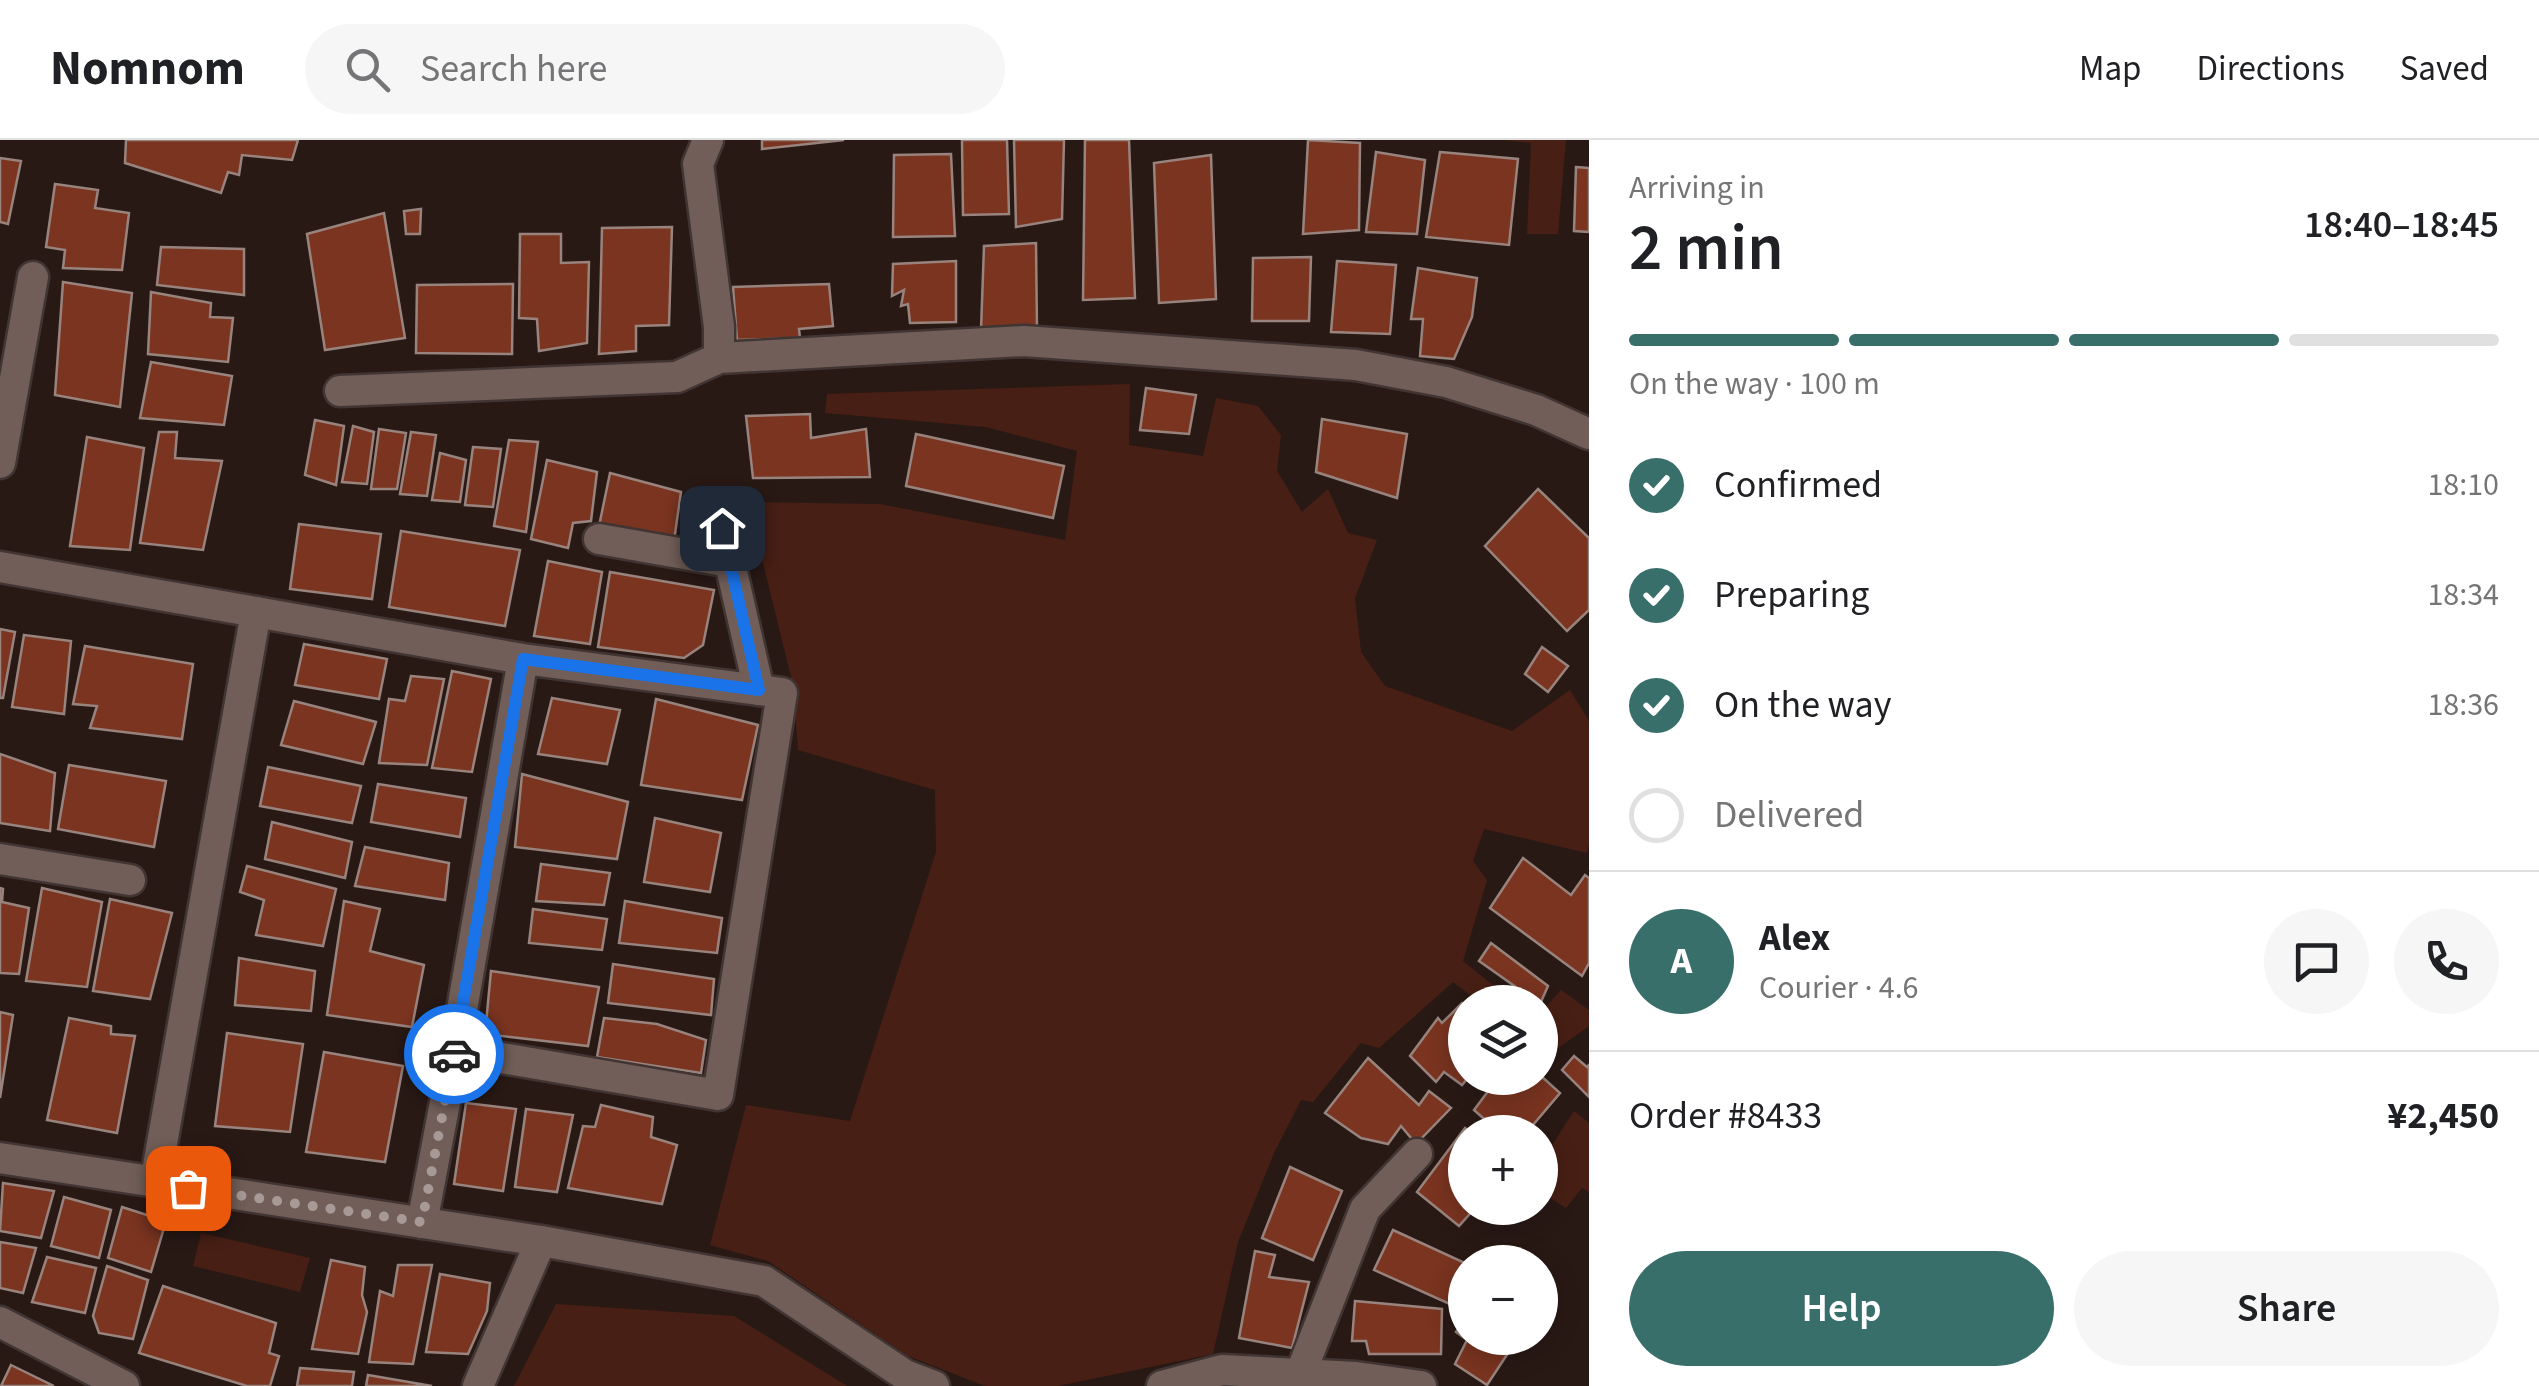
<!DOCTYPE html>
<html lang="en">
<head>
<meta charset="utf-8">
<style>
  body { margin:0; font-family:"Source Sans 3",sans-serif; background:#f6f6f6; color:#202124; height:100vh; display:flex; flex-direction:column; font-size:38px; white-space:nowrap }
  * { box-sizing:border-box; margin:0 }
  p { font-size:32px; color:#757577 }
  .icon { flex:none; width:55px; height:55px; fill:none; stroke:currentColor; stroke-width:2; stroke-linecap:round; stroke-linejoin:round }
  .map { position:relative; flex:1; overflow:hidden }
  .drawer { display:flex; flex-direction:column; background:#fff; width:950px }
  .drawer>* { flex:none }
  .fabs { position:absolute; left:1448px; top:845px; display:grid; gap:20px }
  .fabs a { display:grid; place-items:center; width:110px; height:110px; border-radius:50%; background:#fff; box-shadow:0 5px 25px #0003; font-size:50px }
  .pin { position:absolute; display:grid; place-items:center; width:85px; height:85px; color:#fff; margin:-42px; border-radius:20px; box-shadow:0 5px 15px #0006 }
  .courier { position:absolute; display:grid; place-items:center; width:100px; height:100px; margin:-50px; border:8px solid #1a73e8; border-radius:50%; background:#fff; color:#222; box-shadow:0 2px 12px #0007 }
  .headline em { font-style:normal; font-weight:600 }
  .headline div { display:flex; flex-direction:column-reverse }
  .headline { display:flex; align-items:center; justify-content:space-between; height:170px; padding:0 40px }
  h1 { font-size:65px; font-weight:600; line-height:75px }
  .bar { display:grid; grid-template-columns:repeat(4,1fr); gap:15px 10px; align-content:center; height:120px; padding:0 40px }
  .bar i { height:12px; border-radius:8px; background:#e0e0e0 }
  .bar .on { background:#396f6b }
  .bar p { grid-column:span 4 }
  .line { display:flex; align-items:center; gap:25px; padding:0 40px; border-top:2px solid #e0e0e0 }
  .line div { flex:1 }
  .round { display:grid; place-items:center; flex:none; width:105px; height:105px; border-radius:52px; background:#f6f6f6 }
  ol { padding:0 40px; list-style:none }
  li { display:flex; align-items:center; gap:30px; height:110px }
  li p { margin-inline-start:auto }
  li .icon { padding:10px; border-radius:50%; background:#396f6b; color:#fff; stroke-width:4 }
  li:last-child { color:#757577 }
  li i { width:55px; height:55px; border:5px solid #e0e0e0; border-radius:50% }
  .button { display:flex; gap:20px; margin-top:auto; padding:20px 40px }
  .button a { flex:1; height:115px; border-radius:60px; background:#396f6b; color:#fff; font-size:40px; font-weight:600; line-height:115px; text-align:center }
  .button a+a { background:#f6f6f6; color:#202124 }
  header { display:flex; align-items:center; gap:60px; box-sizing:border-box; height:140px; padding:0 50px; background:#fff; border-bottom:2px solid #e0e0e0 }
  header strong { font-size:48px }
  nav { display:flex; gap:55px; margin-inline-start:auto; font-size:35px }
  .search { width:700px; height:90px; background:#f6f6f6; display:flex; align-items:center; gap:25px; box-sizing:border-box; padding:0 35px; border-radius:55px; color:#757577; font-size:38px }
  main { display:flex; flex:1; min-height:0 }
  .map>svg:first-child { display:block }
  .green { fill:#481f14 }
  .building { fill:#7a3420; stroke:#98837d; stroke-width:2.5 }
  .lines { fill:none; stroke-linecap:round; stroke-linejoin:round }
  .minor-casing { stroke:#413533; stroke-width:35 }
  .minor { stroke:#715e58; stroke-width:30 }
  .done { stroke:#a69996; stroke-width:10; stroke-dasharray:0 18 }
  .route { stroke:#1a73e8; stroke-width:12 }
</style>
</head>
<body>
<header>
<strong>Nomnom</strong>
<div class="search"><svg class="icon" aria-label="search" viewBox="0 0 24 24"><circle cx="10" cy="10" r="6"/><path d="M15 15l6 6"/></svg>Search here</div>
<nav><a>Map</a><a>Directions</a><a>Saved</a></nav>
</header>
<main>
<div class="map">
<svg width="1589" height="1246" viewBox="0 0 1589 1246">
  <rect width="100%" height="100%" fill="#291915"/>
  <g class="green">
    <path d="M1502 0H1566L1558 94H1527L1531 3Z"/>
    <path d="M1130 244 1129 305 1203 316 1216 258 1258 266 1281 295 1277 331 1302 372 1328 349 1348 393 1377 400 1355 458 1361 512 1385 546 1512 591 1570 550 1589 581V705L1587 713 1484 689 1473 721 1487 740 1463 821 1514 862H1479L1453 842 1379 908 1361 903 1313 962 1301 960 1274 1013 1238 1102 1213 1214 1058 1246H985L908 1216 768 1121 710 1105 746 965 850 981 936 712 935 650 798 610 793 545 748 362 880 364 1065 400 1077 311 986 287 825 273 827 254Z"/>
    <path d="M1561 850 1589 870V886L1547 916 1540 911V873Z"/>
    <path d="M1574 971 1589 983V1052L1582 1048 1566 1068 1540 1052V1024Z"/>
    <path d="M201 1093 310 1118 300 1152 193 1126Z"/>
    <path d="M556 1164 734 1176 847 1246H514Z"/>
  </g>
  <g class="building">
    <path d="M126 0H298L292 20 242 15 239 35 228 32 221 53 125 23Z"/>
    <path d="M762 0H844L762 9Z"/>
    <path d="M962 0H1007L1009 74 963 75Z"/>
    <path d="M1014 0H1064L1062 79 1016 87Z"/>
    <path d="M1085 0H1129L1135 158 1083 160Z"/>
    <path d="M1308 0 1360 3 1359 90 1303 94Z"/>
    <path d="M1376 12 1425 20 1417 94 1366 92Z"/>
    <path d="M1440 12 1518 19 1509 105 1426 97Z"/>
    <path d="M951 14 955 96 893 97 894 15Z"/>
    <path d="M1211 15 1216 159 1159 163 1154 23Z"/>
    <path d="M0 18 21 21 8 84 0 82Z"/>
    <path d="M1576 27 1589 28V92L1574 91Z"/>
    <path d="M55 44 98 50 95 68 129 73 122 130 63 128 65 110 46 107Z"/>
    <path d="M421 69 420 94H406L404 71Z"/>
    <path d="M384 73 405 198 325 210 307 94Z"/>
    <path d="M672 87 669 185 636 186V211L599 214 602 88Z"/>
    <path d="M520 94H561V123L589 122 587 203 539 211 537 179 519 178Z"/>
    <path d="M1036 103 1037 189 981 190 984 106Z"/>
    <path d="M161 107 244 109V155L157 145Z"/>
    <path d="M1311 117 1309 181H1252L1253 118Z"/>
    <path d="M956 121V182L910 183 908 164 901 166 904 150 892 156 893 124Z"/>
    <path d="M1337 121 1396 125 1390 194 1331 192Z"/>
    <path d="M1418 128 1477 138 1472 177 1454 219 1420 216 1423 179H1411Z"/>
    <path d="M63 142 132 153 120 267 55 255Z"/>
    <path d="M513 144 512 214 416 213 417 145Z"/>
    <path d="M829 144 833 186 799 189 800 198 737 200 733 147Z"/>
    <path d="M151 152 211 163 210 177 233 178 228 222 148 214Z"/>
    <path d="M151 222 232 236 224 285 140 278Z"/>
    <path d="M1146 248 1196 255 1189 294 1140 290Z"/>
    <path d="M810 274 811 298 866 289 870 337 753 338 746 276Z"/>
    <path d="M1322 279 1407 294 1397 358 1316 332Z"/>
    <path d="M315 280 344 286 336 345 305 335Z"/>
    <path d="M353 286 374 292 367 344 342 342Z"/>
    <path d="M379 289 406 293 397 349H371Z"/>
    <path d="M159 292H177L175 318 222 321 203 410 140 403Z"/>
    <path d="M411 292 436 295 427 356 400 354Z"/>
    <path d="M916 294 1064 326 1053 378 906 346Z"/>
    <path d="M87 297 144 308 130 410 70 406Z"/>
    <path d="M509 300 538 302 526 392 494 386Z"/>
    <path d="M473 307 501 309 493 367 465 365Z"/>
    <path d="M440 313 466 320 460 362 432 360Z"/>
    <path d="M547 320 597 332 591 381 573 383 568 408 531 399Z"/>
    <path d="M610 333 681 352 674 401 598 391Z"/>
    <path d="M1538 349 1589 398V470L1567 491 1485 406Z"/>
    <path d="M299 384 381 394 372 459 290 449Z"/>
    <path d="M401 391 520 410 505 486 389 467Z"/>
    <path d="M548 421 602 432 590 504 534 496Z"/>
    <path d="M610 432 714 450 703 505 684 518 598 507Z"/>
    <path d="M0 489 15 492 3 558H0Z"/>
    <path d="M24 495 71 501 64 574 12 567Z"/>
    <path d="M304 504 387 519 379 559 295 545Z"/>
    <path d="M85 506 193 524 182 599 90 588 97 566 73 564Z"/>
    <path d="M1542 507 1568 526 1548 552 1525 534Z"/>
    <path d="M452 531 491 539 472 632 432 628Z"/>
    <path d="M411 536 444 539 427 625 379 623 389 559 405 561Z"/>
    <path d="M552 558 620 570 607 624 538 614Z"/>
    <path d="M656 559 758 585 742 660 641 645Z"/>
    <path d="M294 561 376 582 363 624 281 605Z"/>
    <path d="M0 614 55 633 50 691 0 683Z"/>
    <path d="M69 625 166 641 154 707 58 689Z"/>
    <path d="M268 627 361 646 352 683 260 666Z"/>
    <path d="M522 634 628 662 617 719 515 707Z"/>
    <path d="M378 644 466 658 460 697 371 682Z"/>
    <path d="M655 678 721 693 710 752 644 742Z"/>
    <path d="M272 682 352 702 345 738 265 719Z"/>
    <path d="M365 707 449 723 445 760 355 746Z"/>
    <path d="M1523 718 1571 755 1585 735 1589 738V823L1582 836 1490 768Z"/>
    <path d="M541 724 610 733 604 765 536 761Z"/>
    <path d="M247 726 336 749 323 806 256 795 264 760 240 752Z"/>
    <path d="M0 748 3 749 2 762 29 768 19 834 0 833Z"/>
    <path d="M42 748 102 762 87 847 26 841Z"/>
    <path d="M110 759 172 773 150 859 93 851Z"/>
    <path d="M344 761 380 769 370 811 424 825 412 887 327 875Z"/>
    <path d="M625 761 722 778 717 813 619 803Z"/>
    <path d="M533 769 607 779 602 810 529 803Z"/>
    <path d="M1491 803 1548 846 1540 864 1479 821Z"/>
    <path d="M239 818 315 831 311 871 235 865Z"/>
    <path d="M613 824 714 839 711 875 608 863Z"/>
    <path d="M491 831 599 847 588 906 485 894Z"/>
    <path d="M1462 863 1465 865V938H1468L1462 945 1444 932 1436 942 1410 916 1438 878 1442 883Z"/>
    <path d="M0 872 13 875 0 958Z"/>
    <path d="M69 878 111 886V894L135 896 117 993 47 980Z"/>
    <path d="M604 878 657 884 706 900 701 933 597 917Z"/>
    <path d="M227 893 303 904 290 992 215 986Z"/>
    <path d="M324 912 403 926 385 1022 306 1012Z"/>
    <path d="M1574 916 1587 927 1589 925V957L1562 930Z"/>
    <path d="M1368 918 1419 965 1429 951 1451 968 1416 1004 1401 986 1388 1004 1361 998 1325 973Z"/>
    <path d="M1540 935 1560 953 1527 992H1499L1474 970 1489 950 1477 941 1480 938Z"/>
    <path d="M466 963 516 969 503 1051 454 1044Z"/>
    <path d="M601 965 653 977 651 997 677 1005 662 1064 568 1048 583 986 595 987Z"/>
    <path d="M526 969 573 975 557 1052 515 1047Z"/>
    <path d="M1465 988 1470 992H1465V1068H1475L1459 1086 1417 1052Z"/>
    <path d="M1290 1027 1342 1051 1313 1120 1262 1098Z"/>
    <path d="M3 1043 54 1051 41 1098 0 1091Z"/>
    <path d="M64 1057 111 1070 99 1118 51 1106Z"/>
    <path d="M122 1067 166 1081 151 1132 108 1118Z"/>
    <path d="M1393 1090 1465 1123V1160L1461 1169 1374 1130Z"/>
    <path d="M0 1102 36 1108 23 1153 0 1148Z"/>
    <path d="M1255 1111 1275 1115 1269 1137 1309 1142 1292 1208 1239 1198Z"/>
    <path d="M47 1117 96 1128 85 1173 32 1162Z"/>
    <path d="M331 1120 365 1127 362 1155 367 1172 358 1214 312 1209Z"/>
    <path d="M398 1125H432L413 1224 369 1222 380 1151 393 1156Z"/>
    <path d="M107 1126 148 1140 133 1199 99 1193 93 1176Z"/>
    <path d="M440 1134 490 1143 487 1171 468 1214 426 1212Z"/>
    <path d="M163 1146 276 1183 269 1213 279 1216 270 1246H247L139 1213Z"/>
    <path d="M1355 1161 1442 1169 1441 1214H1369L1366 1201H1352Z"/>
    <path d="M1465 1179V1198H1518L1487 1245 1455 1224 1467 1200 1456 1192Z"/>
    <path d="M11 1225 54 1246H1Z"/>
    <path d="M300 1228 354 1232 352 1246H297Z"/>
    <path d="M368 1235 432 1246H366Z"/>
  </g>
  <g class="lines">
    <defs>
      <g id="minor">
        <path d="M708 0 698 24 719 187V218"/>
        <path d="M340 251 677 237 719 218 1024 201 1356 225 1446 242 1536 270 1589 294"/>
        <path d="M0 323 33 137"/>
        <path d="M722 388 759 550"/>
        <path d="M599 399 730 422"/>
        <path d="M0 427 256 472"/>
        <path d="M0 719 130 740"/>
        <path d="M0 1018 541 1101 764 1141 905 1235 934 1246"/>
        <path d="M155 1043 256 472 523 519 782 553 718 955 455 910 523 519"/>
        <path d="M422 1083 455 910"/>
        <path d="M0 1182 124 1246"/>
        <path d="M1300 1235 1365 1069 1417 1014"/>
        <path d="M478 1246 541 1101"/>
        <path d="M1162 1246 1222 1230 1356 1237 1421 1246"/>
      </g>
    </defs>
    <use href="#minor" class="minor-casing"/>
    <use href="#minor" class="minor"/>
  </g>
  <g class="lines">
    <path class="done" d="M188 1048 422 1082 454 914"/>
    <path class="route" d="M454 914 523 519 759 550 722 388"/>
  </g>
</svg>
<div class="fabs">
<a><svg class="icon" aria-label="layers" viewBox="0 0 24 24"><path d="M12 4l9 5-9 5-9-5zM3 14l9 5 9-5"/></svg></a>
<a>+</a>
<a>−</a>
</div>
<div class="pin" style="left:188px;top:1048px;background:#ea580c"><svg class="icon" aria-label="bag" viewBox="0 0 24 24"><path d="M5 8h14l-1 12H6zM9 8a3 3 0 0 1 6 0"/></svg></div>
<div class="pin" style="left:722px;top:388px;background:#1f2937"><svg class="icon" aria-label="home" viewBox="0 0 24 24"><path d="M3 11l9-7 9 7M6 9v11h12V9"/></svg></div>
<div class="courier" style="left:454px;top:914px"><svg class="icon" aria-label="car" viewBox="0 0 24 24"><path d="M5 17H2v-5l4-1 3-4h7l3 4 3 1v5h-3M9 17h6M6 11h13"/><circle cx="7" cy="17" r="2"/><circle cx="17" cy="17" r="2"/></svg></div>
</div>
<section class="drawer">
<div class="headline"><div><h1>2 min</h1><p>Arriving in</p></div><em>18:40–18:45</em></div>
<div class="bar"><i class="on"></i><i class="on"></i><i class="on"></i><i></i><p>On the way · 100 m</p></div>
<ol>
<li><svg class="icon" aria-label="check" viewBox="0 0 24 24"><path d="M5 12l5 5 9-10"/></svg>Confirmed<p>18:10</p></li>
<li><svg class="icon" aria-label="check" viewBox="0 0 24 24"><path d="M5 12l5 5 9-10"/></svg>Preparing<p>18:34</p></li>
<li><svg class="icon" aria-label="check" viewBox="0 0 24 24"><path d="M5 12l5 5 9-10"/></svg>On the way<p>18:36</p></li>
<li><i></i>Delivered</li>
</ol>
<div class="line" style="height:180px"><b class="round" style="background:#396f6b;color:#fff">A</b><div><b>Alex</b><p>Courier · 4.6</p></div><a class="round"><svg class="icon" aria-label="chat" viewBox="0 0 24 24"><path d="M4 5h16v11H9l-5 4z"/></svg></a><a class="round"><svg class="icon" aria-label="phone" viewBox="0 0 24 24"><path d="M5 4h4l2 5-3 2q2 4 5 5l2-3 5 2v4C11 20 4 13 5 4z"/></svg></a></div>
<div class="line" style="height:130px"><div>Order #8433</div><b>¥2,450</b></div>
<div class="button"><a>Help</a><a>Share</a></div>
</section>
</main>
</body>
</html>
